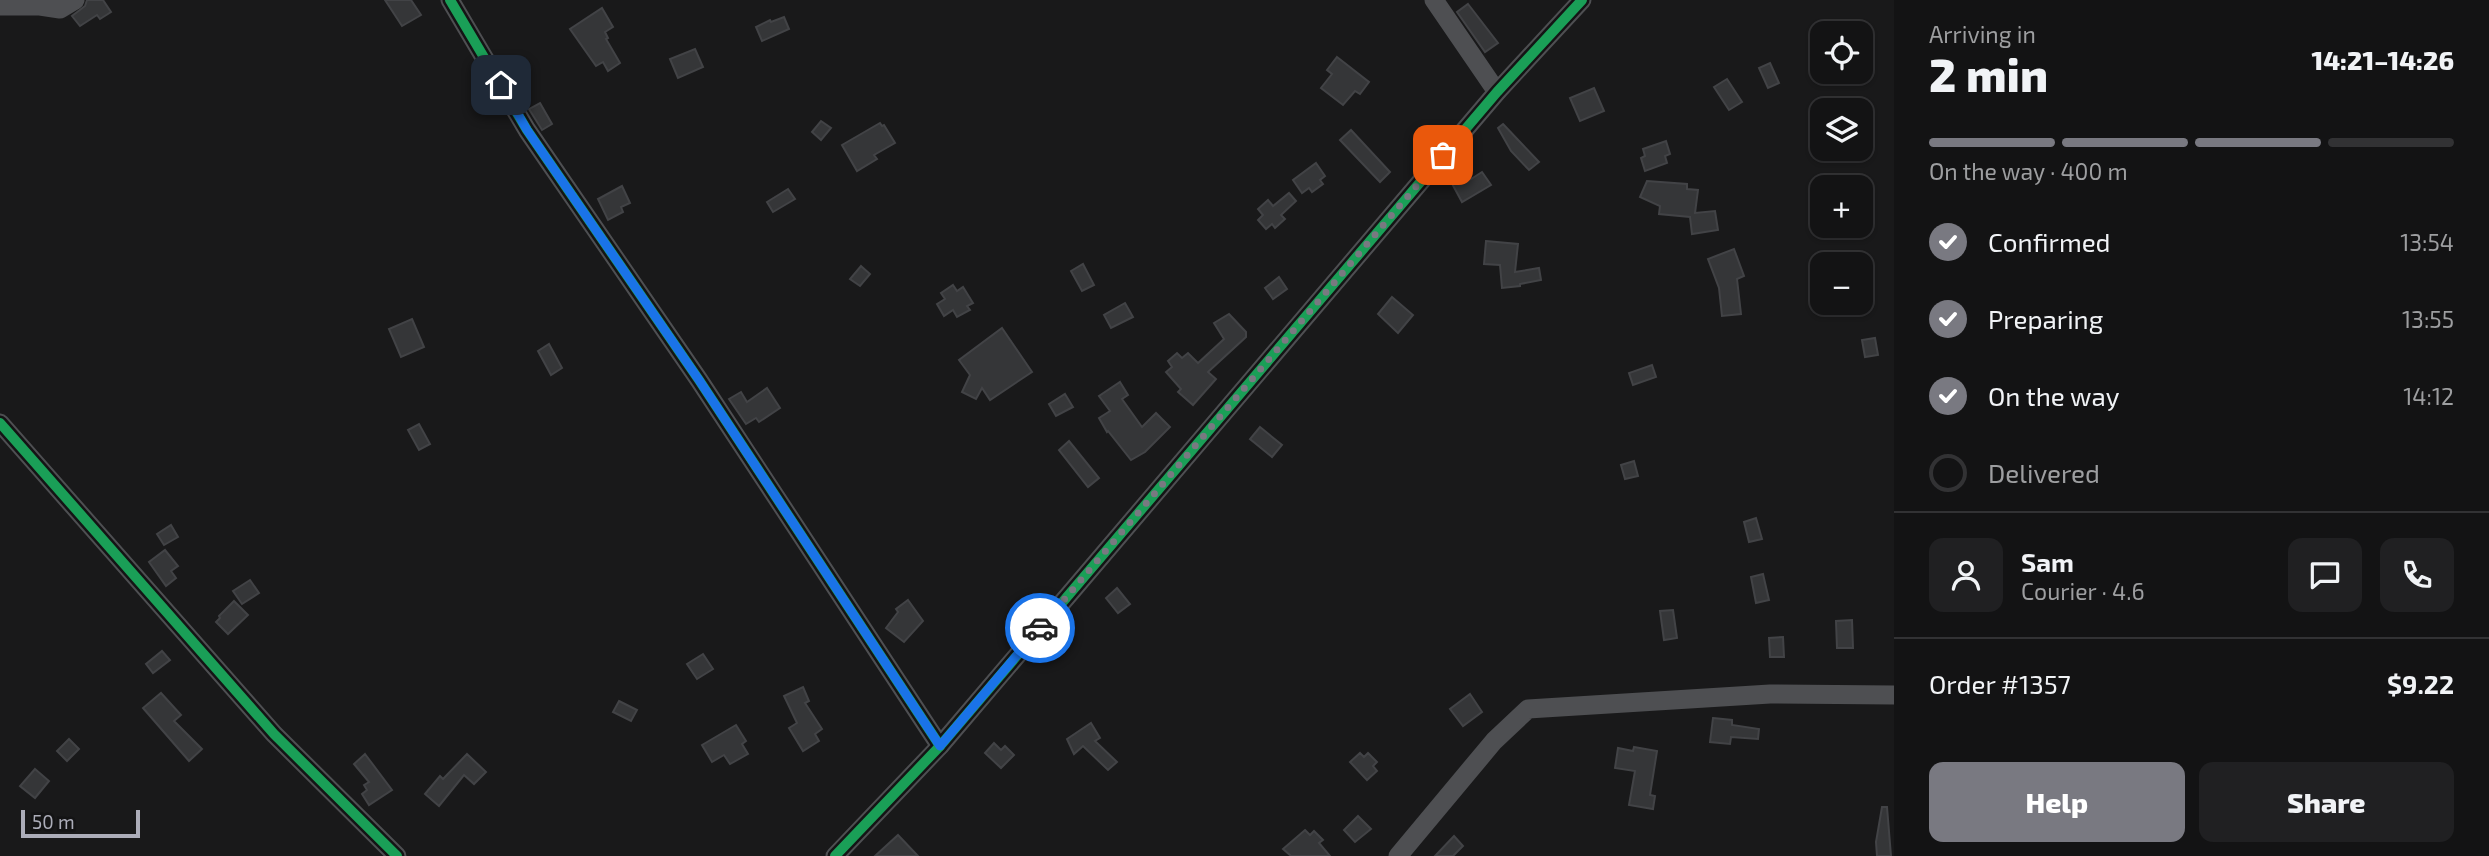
<!DOCTYPE html>
<html lang="en">
<head>
<meta charset="utf-8">
<style>
  body { margin:0; font-family:"Exo 2",sans-serif; background:#202022; color:#f1f3f6; height:100vh; display:flex; flex-direction:column; font-size:26px; white-space:nowrap }
  * { box-sizing:border-box; margin:0 }
  p { font-size:23px; color:#9d9ea0 }
  .icon { flex:none; width:38px; height:38px; fill:none; stroke:currentColor; stroke-width:2; stroke-linecap:round; stroke-linejoin:round }
  .map { position:relative; flex:1; overflow:hidden }
  .sheet { display:flex; flex-direction:column; background:#131314; width:595px }
  .sheet>* { flex:none }
  .controls { position:absolute; left:1810px; top:21px; display:grid; gap:14px }
  .controls a { display:grid; place-items:center; width:63px; height:63px; border-radius:14px; background:#131314; box-shadow:0 2px 5px #0004,0 0 0 2px #323234; font-size:35px }
  .scale { position:absolute; left:21px; bottom:18px; width:119px; box-sizing:border-box; padding-left:7px; border:4px solid #acadb9; border-top:0; font-size:19px; line-height:24px; white-space:nowrap; color:#acadb9; -webkit-text-stroke:5px #141415; paint-order:stroke }
  .pin { position:absolute; display:grid; place-items:center; width:60px; height:60px; color:#fff; margin:-30px; border-radius:14px; box-shadow:0 4px 10px #0006 }
  .courier { position:absolute; display:grid; place-items:center; width:70px; height:70px; margin:-35px; border:5px solid #1a73e8; border-radius:50%; background:#fff; color:#222; box-shadow:0 2px 9px #0007 }
  .overview em { font-style:normal; font-weight:800 }
  .overview div { display:flex; flex-direction:column-reverse }
  .overview { display:flex; align-items:center; justify-content:space-between; height:119px; padding:0 35px }
  h1 { font-size:46px; font-weight:800; line-height:52px }
  .bar { display:grid; grid-template-columns:repeat(4,1fr); gap:10px 7px; align-content:center; height:84px; padding:0 35px }
  .bar i { height:9px; border-radius:5px; background:#323234 }
  .bar .active { background:#797981 }
  .bar p { grid-column:span 4 }
  .line { display:flex; align-items:center; gap:18px; padding:0 35px; border-top:2px solid #323234 }
  .line div { flex:1 }
  .round { display:grid; place-items:center; flex:none; width:74px; height:74px; border-radius:14px; background:#202022 }
  ol { padding:0 35px; list-style:none }
  li { display:flex; align-items:center; gap:21px; height:77px }
  li p { margin-inline-start:auto }
  li .icon { padding:7px; border-radius:50%; background:#797981; color:#fff; stroke-width:4 }
  li:last-child { color:#9d9ea0 }
  li i { width:38px; height:38px; border:4px solid #323234; border-radius:50% }
  .action { display:flex; gap:14px; margin-top:auto; padding:14px 35px }
  .action a { flex:1; height:80px; border-radius:14px; background:#797981; color:#fff; font-size:28px; font-weight:800; line-height:80px; text-align:center }
  .action a+a { background:#202022; color:#f1f3f6 }
  main { display:flex; flex:1; min-height:0 }
  .map>svg:first-child { display:block }
  .building { fill:#353638; stroke:#424346; stroke-width:2 }
  .lines { fill:none; stroke-linecap:round; stroke-linejoin:round }
  .street { stroke:#4e4f52; stroke-width:19 }
  .cycleway-casing { stroke:#141415; stroke-width:15 }
  .cycleway { stroke:#1a9f57; stroke-width:10 }
  .done { stroke:#797981; stroke-width:7; stroke-dasharray:0 12.6 }
  .route { stroke:#1a73e8; stroke-width:9 }
</style>
</head>
<body>
<main>
<div class="map">
<svg width="1894" height="856" viewBox="0 0 1894 856">
  <rect width="100%" height="100%" fill="#19191a"/>
  <g class="building">
    <path d="M87 0H103L111 12 100 19 97 15 80 26 72 16 85 6Z"/>
    <path d="M385 0H411L421 15 402 26Z"/>
    <path d="M1468 4 1498 43 1485 52 1457 12Z"/>
    <path d="M602 8 613 27 605 32 608 38 606 39 620 63 608 71 603 62 596 66 570 29Z"/>
    <path d="M784 17 789 29 762 41 756 27 770 20 771 22Z"/>
    <path d="M695 49 703 67 678 78 670 59Z"/>
    <path d="M1337 57 1369 82 1360 94 1355 91 1343 105 1321 88 1332 74 1327 70Z"/>
    <path d="M1770 63 1779 83 1768 88 1759 68Z"/>
    <path d="M1727 79 1742 102 1729 110 1714 87Z"/>
    <path d="M1594 88 1604 111 1580 121 1570 98Z"/>
    <path d="M540 103 552 124 542 130 529 109Z"/>
    <path d="M821 121 831 128 821 140 812 132Z"/>
    <path d="M880 123 882 126 884 125 895 143 874 155 877 159 857 171 842 145Z"/>
    <path d="M1503 124 1539 162 1529 170 1511 151 1498 128Z"/>
    <path d="M1351 130 1390 172 1380 182 1340 140Z"/>
    <path d="M1666 141 1670 154 1665 156 1667 163 1645 171 1641 158 1645 156 1643 149Z"/>
    <path d="M1316 163 1325 176 1320 180 1323 184 1312 192 1309 188 1302 193 1293 180Z"/>
    <path d="M1467 171 1471 179 1482 172 1491 185 1462 202 1450 180Z"/>
    <path d="M1647 181 1687 184V189L1698 190 1695 213 1715 211 1718 230 1692 234 1690 217 1659 214 1660 206 1640 197Z"/>
    <path d="M622 186 630 203 621 207 623 212 608 220 598 199Z"/>
    <path d="M788 189 795 199 773 212 767 202Z"/>
    <path d="M1289 193 1296 201 1281 215 1285 219 1275 228 1272 224 1266 229 1258 220 1263 215 1258 209 1268 200 1273 206Z"/>
    <path d="M1486 241 1518 244 1515 272 1539 268 1541 280 1520 284V286L1502 288 1500 265 1484 264Z"/>
    <path d="M1734 249 1744 276 1737 279 1741 314 1722 316 1719 288 1708 259Z"/>
    <path d="M1083 264 1094 285 1082 291 1071 271Z"/>
    <path d="M861 266 870 274 860 286 850 279Z"/>
    <path d="M1279 277 1287 289 1273 299 1265 288Z"/>
    <path d="M953 285 957 291 963 287 973 303 967 306 970 310 957 317 953 310 944 316 937 304 945 299 941 293Z"/>
    <path d="M1392 297 1413 315 1398 333 1378 314Z"/>
    <path d="M1125 303 1133 317 1111 328 1104 315Z"/>
    <path d="M1229 314 1246 332V337L1208 372 1216 379 1193 405 1178 392 1181 389 1166 372 1172 367 1168 361 1177 353 1182 358 1188 353 1198 363 1224 339 1214 323Z"/>
    <path d="M412 319 424 347 401 357 389 329Z"/>
    <path d="M1002 328 1032 372 990 400 982 388 976 399 962 392 970 375 959 360Z"/>
    <path d="M1875 338 1878 355 1865 357 1862 340Z"/>
    <path d="M549 344 562 368 551 375 538 351Z"/>
    <path d="M1652 365 1656 377 1633 385 1629 373Z"/>
    <path d="M1120 382 1128 395 1122 399 1142 427 1156 413 1170 427 1145 452 1131 460 1108 431 1107 432 1099 418 1110 411 1099 396Z"/>
    <path d="M767 388 780 408 759 422 756 418 746 424 729 399 741 392 747 402Z"/>
    <path d="M1065 394 1073 407 1056 416 1049 404Z"/>
    <path d="M419 424 430 444 419 450 408 430Z"/>
    <path d="M1260 427 1282 445 1272 457 1250 439Z"/>
    <path d="M1069 441 1099 478 1088 487 1059 450Z"/>
    <path d="M1634 461 1638 476 1625 479 1621 465Z"/>
    <path d="M1756 518 1762 539 1749 542 1744 522Z"/>
    <path d="M171 525 178 537 164 545 157 534Z"/>
    <path d="M165 550 178 566 171 571 176 578 166 586 149 562Z"/>
    <path d="M1763 574 1769 600 1756 603 1751 577Z"/>
    <path d="M250 580 259 593 242 604 233 591Z"/>
    <path d="M1117 588 1130 604 1118 613 1106 598Z"/>
    <path d="M908 600 923 621 904 642 886 628 898 612 896 609Z"/>
    <path d="M234 601 248 615 228 634 216 622 220 618 219 616Z"/>
    <path d="M1673 610 1677 638 1664 640 1660 611Z"/>
    <path d="M1852 620 1853 648H1837L1836 621Z"/>
    <path d="M1783 637 1784 657H1770L1769 638Z"/>
    <path d="M162 651 170 660 153 673 146 664Z"/>
    <path d="M703 654 713 669 697 679 687 664Z"/>
    <path d="M803 687 809 701 805 703 822 729 815 734 819 741 803 751 789 728 797 723 784 696Z"/>
    <path d="M161 693 181 715 174 721 202 749 189 761 143 708Z"/>
    <path d="M1470 694 1482 712 1463 726 1450 709Z"/>
    <path d="M619 701 637 710 631 721 613 712Z"/>
    <path d="M1713 718 1732 720V725L1759 729 1758 739 1731 737 1730 744 1710 742Z"/>
    <path d="M1091 723 1100 738 1095 741 1117 762 1108 770 1083 746 1074 754 1067 739Z"/>
    <path d="M736 725 746 741 742 744 748 754 730 764 724 755 712 762 702 745Z"/>
    <path d="M69 739 79 749 67 761 57 751Z"/>
    <path d="M994 743 1001 750 1005 746 1014 755 1001 768 985 753Z"/>
    <path d="M1634 747 1657 751 1650 795 1655 796 1653 809 1629 805 1635 771 1615 768 1618 748 1633 751Z"/>
    <path d="M1360 753 1364 757 1368 753 1377 762 1373 766 1377 771 1367 780 1350 762Z"/>
    <path d="M365 754 392 790 369 805 362 794 367 790 364 785 369 782 354 764Z"/>
    <path d="M467 754 486 772 474 784 464 775 439 806 425 794 440 776 443 779Z"/>
    <path d="M35 769 49 781 35 798 20 786Z"/>
    <path d="M1882 807H1887L1891 856H1877L1876 842Z"/>
    <path d="M1358 816 1371 829 1355 842 1344 830Z"/>
    <path d="M1305 830 1310 835 1314 831 1323 840 1319 843 1330 856H1291L1283 849Z"/>
    <path d="M898 835 918 856H875Z"/>
    <path d="M1454 836 1463 846 1453 856H1435Z"/>
  </g>
  <g class="lines">
    <g class="street">
      <path d="M450 0 527 130 699 380 940 746"/>
      <path d="M1434 0 1497 92"/>
      <path d="M0 6H40L60 9 75 0"/>
      <path d="M0 423 274 734 397 856"/>
      <path d="M835 856 940 746 1497 92 1582 0"/>
      <path d="M1398 856 1494 741 1528 709 1770 694 1894 695"/>
    </g>
    <defs>
      <g id="cycleway">
        <path d="M450 0 527 130 699 380 940 746"/>
        <path d="M0 423 274 734 397 856"/>
        <path d="M835 856 940 746 1497 92 1582 0"/>
      </g>
    </defs>
    <use href="#cycleway" class="cycleway-casing"/>
    <use href="#cycleway" class="cycleway"/>
  </g>
  <g class="lines">
    <path class="done" d="M1040 628 1443 155"/>
    <path class="route" d="M501 85 527 130 699 380 940 746 1040 628"/>
  </g>
</svg>
<div class="controls">
<a><svg class="icon" aria-label="locate" viewBox="0 0 24 24"><circle cx="12" cy="12" r="6"/><path d="M12 2v4M12 18v4M2 12h4M18 12h4"/></svg></a>
<a><svg class="icon" aria-label="layers" viewBox="0 0 24 24"><path d="M12 4l9 5-9 5-9-5zM3 14l9 5 9-5"/></svg></a>
<a>+</a>
<a>−</a>
</div>
<div class="scale">50 m</div>
<div class="pin" style="left:1443px;top:155px;background:#ea580c"><svg class="icon" aria-label="bag" viewBox="0 0 24 24"><path d="M5 8h14l-1 12H6zM9 8a3 3 0 0 1 6 0"/></svg></div>
<div class="pin" style="left:501px;top:85px;background:#1f2937"><svg class="icon" aria-label="home" viewBox="0 0 24 24"><path d="M3 11l9-7 9 7M6 9v11h12V9"/></svg></div>
<div class="courier" style="left:1040px;top:628px"><svg class="icon" aria-label="car" viewBox="0 0 24 24"><path d="M5 17H2v-5l4-1 3-4h7l3 4 3 1v5h-3M9 17h6M6 11h13"/><circle cx="7" cy="17" r="2"/><circle cx="17" cy="17" r="2"/></svg></div>
</div>
<section class="sheet">
<div class="overview"><div><h1>2 min</h1><p>Arriving in</p></div><em>14:21–14:26</em></div>
<div class="bar"><i class="active"></i><i class="active"></i><i class="active"></i><i></i><p>On the way · 400 m</p></div>
<ol>
<li><svg class="icon" aria-label="check" viewBox="0 0 24 24"><path d="M5 12l5 5 9-10"/></svg>Confirmed<p>13:54</p></li>
<li><svg class="icon" aria-label="check" viewBox="0 0 24 24"><path d="M5 12l5 5 9-10"/></svg>Preparing<p>13:55</p></li>
<li><svg class="icon" aria-label="check" viewBox="0 0 24 24"><path d="M5 12l5 5 9-10"/></svg>On the way<p>14:12</p></li>
<li><i></i>Delivered</li>
</ol>
<div class="line" style="height:126px"><a class="round"><svg class="icon" aria-label="person" viewBox="0 0 24 24"><circle cx="12" cy="8" r="4"/><path d="M4 21q1-7 8-7t8 7"/></svg></a><div><b>Sam</b><p>Courier · 4.6</p></div><a class="round"><svg class="icon" aria-label="chat" viewBox="0 0 24 24"><path d="M4 5h16v11H9l-5 4z"/></svg></a><a class="round"><svg class="icon" aria-label="phone" viewBox="0 0 24 24"><path d="M5 4h4l2 5-3 2q2 4 5 5l2-3 5 2v4C11 20 4 13 5 4z"/></svg></a></div>
<div class="line" style="height:91px"><div>Order #1357</div><b>$9.22</b></div>
<div class="action"><a>Help</a><a>Share</a></div>
</section>
</main>
</body>
</html>
